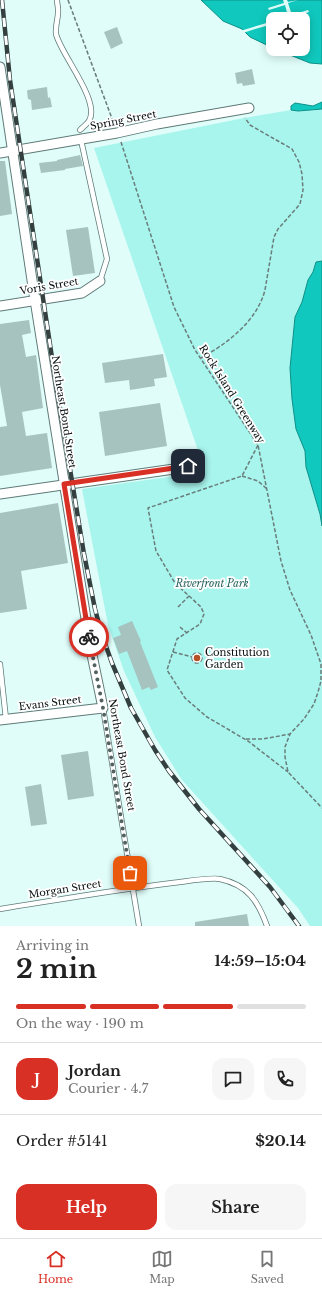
<!DOCTYPE html>
<html lang="en">
<head>
<meta charset="utf-8">
<style>
  body { margin:0; font-family:"Libre Baskerville",serif; background:#f6f6f6; color:#222; height:100vh; display:flex; flex-direction:column; font-size:15px; white-space:nowrap }
  * { box-sizing:border-box; margin:0 }
  p { font-size:13px; color:#767676 }
  .icon { flex:none; width:22px; height:22px; fill:none; stroke:currentColor; stroke-width:2; stroke-linecap:round; stroke-linejoin:round }
  .map { position:relative; height:926px; overflow:hidden }
  .details { display:flex; flex-direction:column; background:#fff; flex:1 }
  .details>* { flex:none }
  .tools { position:absolute; left:266px; top:12px; display:grid; gap:8px }
  .tools a { display:grid; place-items:center; width:44px; height:44px; border-radius:8px; background:#fff; box-shadow:0 2px 10px #0003; font-size:20px }
  .pin { position:absolute; display:grid; place-items:center; width:34px; height:34px; color:#fff; margin:-17px; border-radius:8px; box-shadow:0 2px 6px #0006 }
  .courier { position:absolute; display:grid; place-items:center; width:40px; height:40px; margin:-20px; border:3px solid #d93025; border-radius:50%; background:#fff; color:#222; box-shadow:0 1px 5px #0007 }
  .summary em { font-style:normal; font-weight:700 }
  .summary div { display:flex; flex-direction:column-reverse }
  .summary { display:flex; align-items:center; justify-content:space-between; height:68px; padding:0 16px }
  h1 { font-size:26px; font-weight:700; line-height:30px }
  .bar { display:grid; grid-template-columns:repeat(4,1fr); gap:6px 4px; align-content:center; height:48px; padding:0 16px }
  .bar i { height:5px; border-radius:3px; background:#e0e0e0 }
  .bar .active { background:#d93025 }
  .bar p { grid-column:span 4 }
  .line { display:flex; align-items:center; gap:10px; padding:0 16px; border-top:1px solid #e0e0e0 }
  .line div { flex:1 }
  .round { display:grid; place-items:center; flex:none; width:42px; height:42px; border-radius:12px; background:#f6f6f6 }
  .primary-button { display:flex; gap:8px; margin-top:auto; padding:8px 16px }
  .primary-button a { flex:1; height:46px; border-radius:12px; background:#d93025; color:#fff; font-size:16px; font-weight:700; line-height:46px; text-align:center }
  .primary-button a+a { background:#f6f6f6; color:#222 }
  .menu { display:flex; justify-content:space-around; align-items:center; height:56px; border-top:1px solid #e0e0e0; background:#fff; font-size:11px; color:#767676 }
  .menu a { display:grid; justify-items:center; gap:2px }
  .menu .active { color:#d93025 }
  .map>svg:first-child { display:block }
  .green { fill:#a7f5ed }
  .water { fill:#10c8bd; stroke:#0d9088 }
  .pier { fill:#e0fdfa }
  .building { fill:#a7c3c0 }
  .lines { fill:none; stroke-linecap:round; stroke-linejoin:round }
  .service-casing { stroke:#5f7a77; stroke-width:6 }
  .minor-casing { stroke:#5f7a77; stroke-width:11 }
  .path { stroke:#6a7d7b; stroke-width:1.5; stroke-dasharray:4 2; stroke-linecap:butt }
  .service { stroke:#fff; stroke-width:4.5 }
  .minor { stroke:#fff; stroke-width:9 }
  .rail-casing { stroke:#33403f; stroke-width:4.5 }
  .rail { stroke:#fff; stroke-width:3; stroke-dasharray:9; stroke-linecap:butt }
  .done { stroke:#526261; stroke-width:4; stroke-dasharray:0 7.2 }
  .route { stroke:#d93025; stroke-width:5 }
  .poi-dot { fill:#b64f26; stroke:#fff; stroke-width:1.5 }
  .labels { text-anchor:middle; dominant-baseline:central; stroke-width:3.5; stroke-linejoin:round; paint-order:stroke }
  .street-label { font-size:10px; fill:#060f0e; stroke:#fff }
  .park-label { font-size:10px; font-style:italic; fill:#23615c; stroke:#fff }
  .poi-label { font-size:10px; fill:#060f0e; stroke:#fff; text-anchor:start }
</style>
</head>
<body>
<div class="map">
<svg width="322" height="926" viewBox="0 0 322 926">
  <rect width="100%" height="100%" fill="#e0fdfa"/>
  <path class="green" d="M322 109V261L316 262 313 272 308 280 302 302 295 317 290 368 292 399 296 429 305 451 306 467 320 514 322 526V926H310L298 908 182 780 155 737 124 671 108 625 82 489 204 472 201 459 94 148 244 118 291 110 298 111Z"/>
  <g class="water">
    <path d="M201 0H322V64L310 63 275 49H303V19H273V48L250 37 242 29 223 21Z"/>
    <path d="M322 102V109L298 111 291 110V106L295 103 313 106Z"/>
    <path d="M322 261V526L320 514 306 467 305 451 296 429 292 399 290 368 295 317 302 302 308 280 313 272 316 262Z"/>
  </g>
  <g class="pier">
    <path d="M283 0H287L288 2 298 0 288 3 292 15 308 10 309 12 288 19H278L288 16 285 5 269 10 268 8 284 3Z"/>
    <path d="M273 21V24L255 29 243 33 240 31Z"/>
  </g>
  <g class="building">
    <path d="M117 27 123 43 111 49 104 32Z"/>
    <path d="M252 69 255 84 243 86 242 83 237 84 235 73Z"/>
    <path d="M47 87 48 98 50 97 52 107 32 110 31 100 28 99 27 91 28 90Z"/>
    <path d="M80 155 83 166 65 169V170L41 173 39 163 57 161V160Z"/>
    <path d="M0 161H5L12 214 0 216Z"/>
    <path d="M88 227 95 273 73 276 66 230Z"/>
    <path d="M29 320 31 333 22 335 26 357 36 355 43 408 22 412 26 436 47 433 52 468 0 476V427L7 426 0 385V324Z"/>
    <path d="M163 354 167 377 154 379 155 386 130 390 129 380 105 383 102 363Z"/>
    <path d="M160 403 167 446 105 456 99 412Z"/>
    <path d="M58 503 68 563 21 571 27 609 0 613V513Z"/>
    <path d="M132 621 141 641 140 642 158 687 151 690 149 687 142 690 127 651 119 654 113 638 121 635 118 627Z"/>
    <path d="M88 751 94 796 68 800 61 755Z"/>
    <path d="M41 784 47 824 31 826 25 787Z"/>
    <path d="M247 914 249 926H195V922Z"/>
  </g>
  <g class="lines">
    <defs>
      <g id="service">
        <path d="M57 0C57 3 58 6 58 9 59 17 55 24 56 34 61 55 101 101 89 121 87 124 83 127 80 130"/>
        <path d="M81 140 107 259 100 281"/>
        <path d="M0 664 6 719"/>
        <path d="M103 708 139 926"/>
        <path d="M0 909C57 900 114 890 172 883 183 882 210 877 220 879 248 885 258 901 267 926"/>
      </g>
      <g id="minor">
        <path d="M0 67 35 300 91 650 103 708 0 720"/>
        <path d="M0 153 117 133 157 124 249 108"/>
        <path d="M0 306 82 293 100 281"/>
        <path d="M0 494 188 467"/>
      </g>
    </defs>
    <use href="#service" class="service-casing"/>
    <use href="#minor" class="minor-casing"/>
    <g class="path">
      <path d="M68 0 114 124"/>
      <path d="M121 142 174 307 195 350 258 445 281 561 290 590 311 635 321 664V681L318 692 314 704 304 719 290 734 285 747V757L288 772 322 808"/>
      <path d="M201 358C228 343 257 321 265 290L274 237 278 229 300 204 303 190 302 174 299 162 292 149 250 125 245 118"/>
      <path d="M258 445 242 476 148 508 156 551 175 583 201 607 204 614 200 624 177 639 167 670 185 698 207 717 248 741 288 772"/>
      <path d="M242 476 258 481 267 489"/>
      <path d="M178 607 189 596"/>
      <path d="M180 627 187 633"/>
      <path d="M173 652 192 657"/>
      <circle cx="197" cy="658" r="5"/>
      <path d="M246 739H263L290 734"/>
    </g>
    <use href="#service" class="service"/>
    <use href="#minor" class="minor"/>
    <defs>
      <path id="rail" d="M2 0 10 80 56 384 84 554 95 609 102 635 112 663 131 708 155 750 169 771 199 809 270 887 299 926"/>
    </defs>
    <use href="#rail" class="rail-casing"/>
    <use href="#rail" class="rail"/>
  </g>
  <g class="lines">
    <path class="done" d="M89 637 103 708 130 873"/>
    <path class="route" d="M89 637 64 484 188 466"/>
  </g>
  <circle class="poi-dot" cx="197" cy="658" r="4"/>
  <g class="labels">
    <g class="street-label">
      <text transform="translate(123 120) rotate(-11)">Spring Street</text>
      <text transform="translate(49 286) rotate(-10)">Voris Street</text>
      <text transform="translate(232 394) rotate(58)">Rock Island Greenway</text>
      <text transform="translate(64 412) rotate(81)">Northeast Bond Street</text>
      <text transform="translate(50 703) rotate(-7)">Evans Street</text>
      <text transform="translate(122 755) rotate(80)">Northeast Bond Street</text>
      <text transform="translate(65 889) rotate(-9)">Morgan Street</text>
    </g>
    <g class="park-label">
      <text x="212" y="583">Riverfront Park</text>
    </g>
    <g class="poi-label">
      <text x="205" y="652">Constitution<tspan x="205" dy="12">Garden</tspan></text>
    </g>
  </g>
</svg>
<div class="tools">
<a><svg class="icon" aria-label="locate" viewBox="0 0 24 24"><circle cx="12" cy="12" r="6"/><path d="M12 2v4M12 18v4M2 12h4M18 12h4"/></svg></a>
</div>
<div class="pin" style="left:130px;top:873px;background:#ea580c"><svg class="icon" aria-label="bag" viewBox="0 0 24 24"><path d="M5 8h14l-1 12H6zM9 8a3 3 0 0 1 6 0"/></svg></div>
<div class="pin" style="left:188px;top:466px;background:#1f2937"><svg class="icon" aria-label="home" viewBox="0 0 24 24"><path d="M3 11l9-7 9 7M6 9v11h12V9"/></svg></div>
<div class="courier" style="left:89px;top:637px"><svg class="icon" aria-label="bike" viewBox="0 0 24 24"><circle cx="6" cy="16" r="4"/><circle cx="18" cy="16" r="4"/><path d="M6 16l4-8h5l3 8M10 8l3 8H6M13 5h3"/></svg></div>
</div>
<section class="details">
<div class="summary"><div><h1>2 min</h1><p>Arriving in</p></div><em>14:59–15:04</em></div>
<div class="bar"><i class="active"></i><i class="active"></i><i class="active"></i><i></i><p>On the way · 190 m</p></div>
<div class="line" style="height:72px"><b class="round" style="background:#d93025;color:#fff">J</b><div><b>Jordan</b><p>Courier · 4.7</p></div><a class="round"><svg class="icon" aria-label="chat" viewBox="0 0 24 24"><path d="M4 5h16v11H9l-5 4z"/></svg></a><a class="round"><svg class="icon" aria-label="phone" viewBox="0 0 24 24"><path d="M5 4h4l2 5-3 2q2 4 5 5l2-3 5 2v4C11 20 4 13 5 4z"/></svg></a></div>
<div class="line" style="height:52px"><div>Order #5141</div><b>$20.14</b></div>
<div class="primary-button"><a>Help</a><a>Share</a></div>
</section>
<nav class="menu">
<a class="active"><svg class="icon" aria-label="home" viewBox="0 0 24 24"><path d="M3 11l9-7 9 7M6 9v11h12V9"/></svg>Home</a>
<a><svg class="icon" aria-label="map" viewBox="0 0 24 24"><path d="M3 6l6-2 6 2 6-2v14l-6 2-6-2-6 2zM9 4v14M15 6v14"/></svg>Map</a>
<a><svg class="icon" aria-label="saved" viewBox="0 0 24 24"><path d="M7 4h10v16l-5-4-5 4z"/></svg>Saved</a>
</nav>
</body>
</html>
